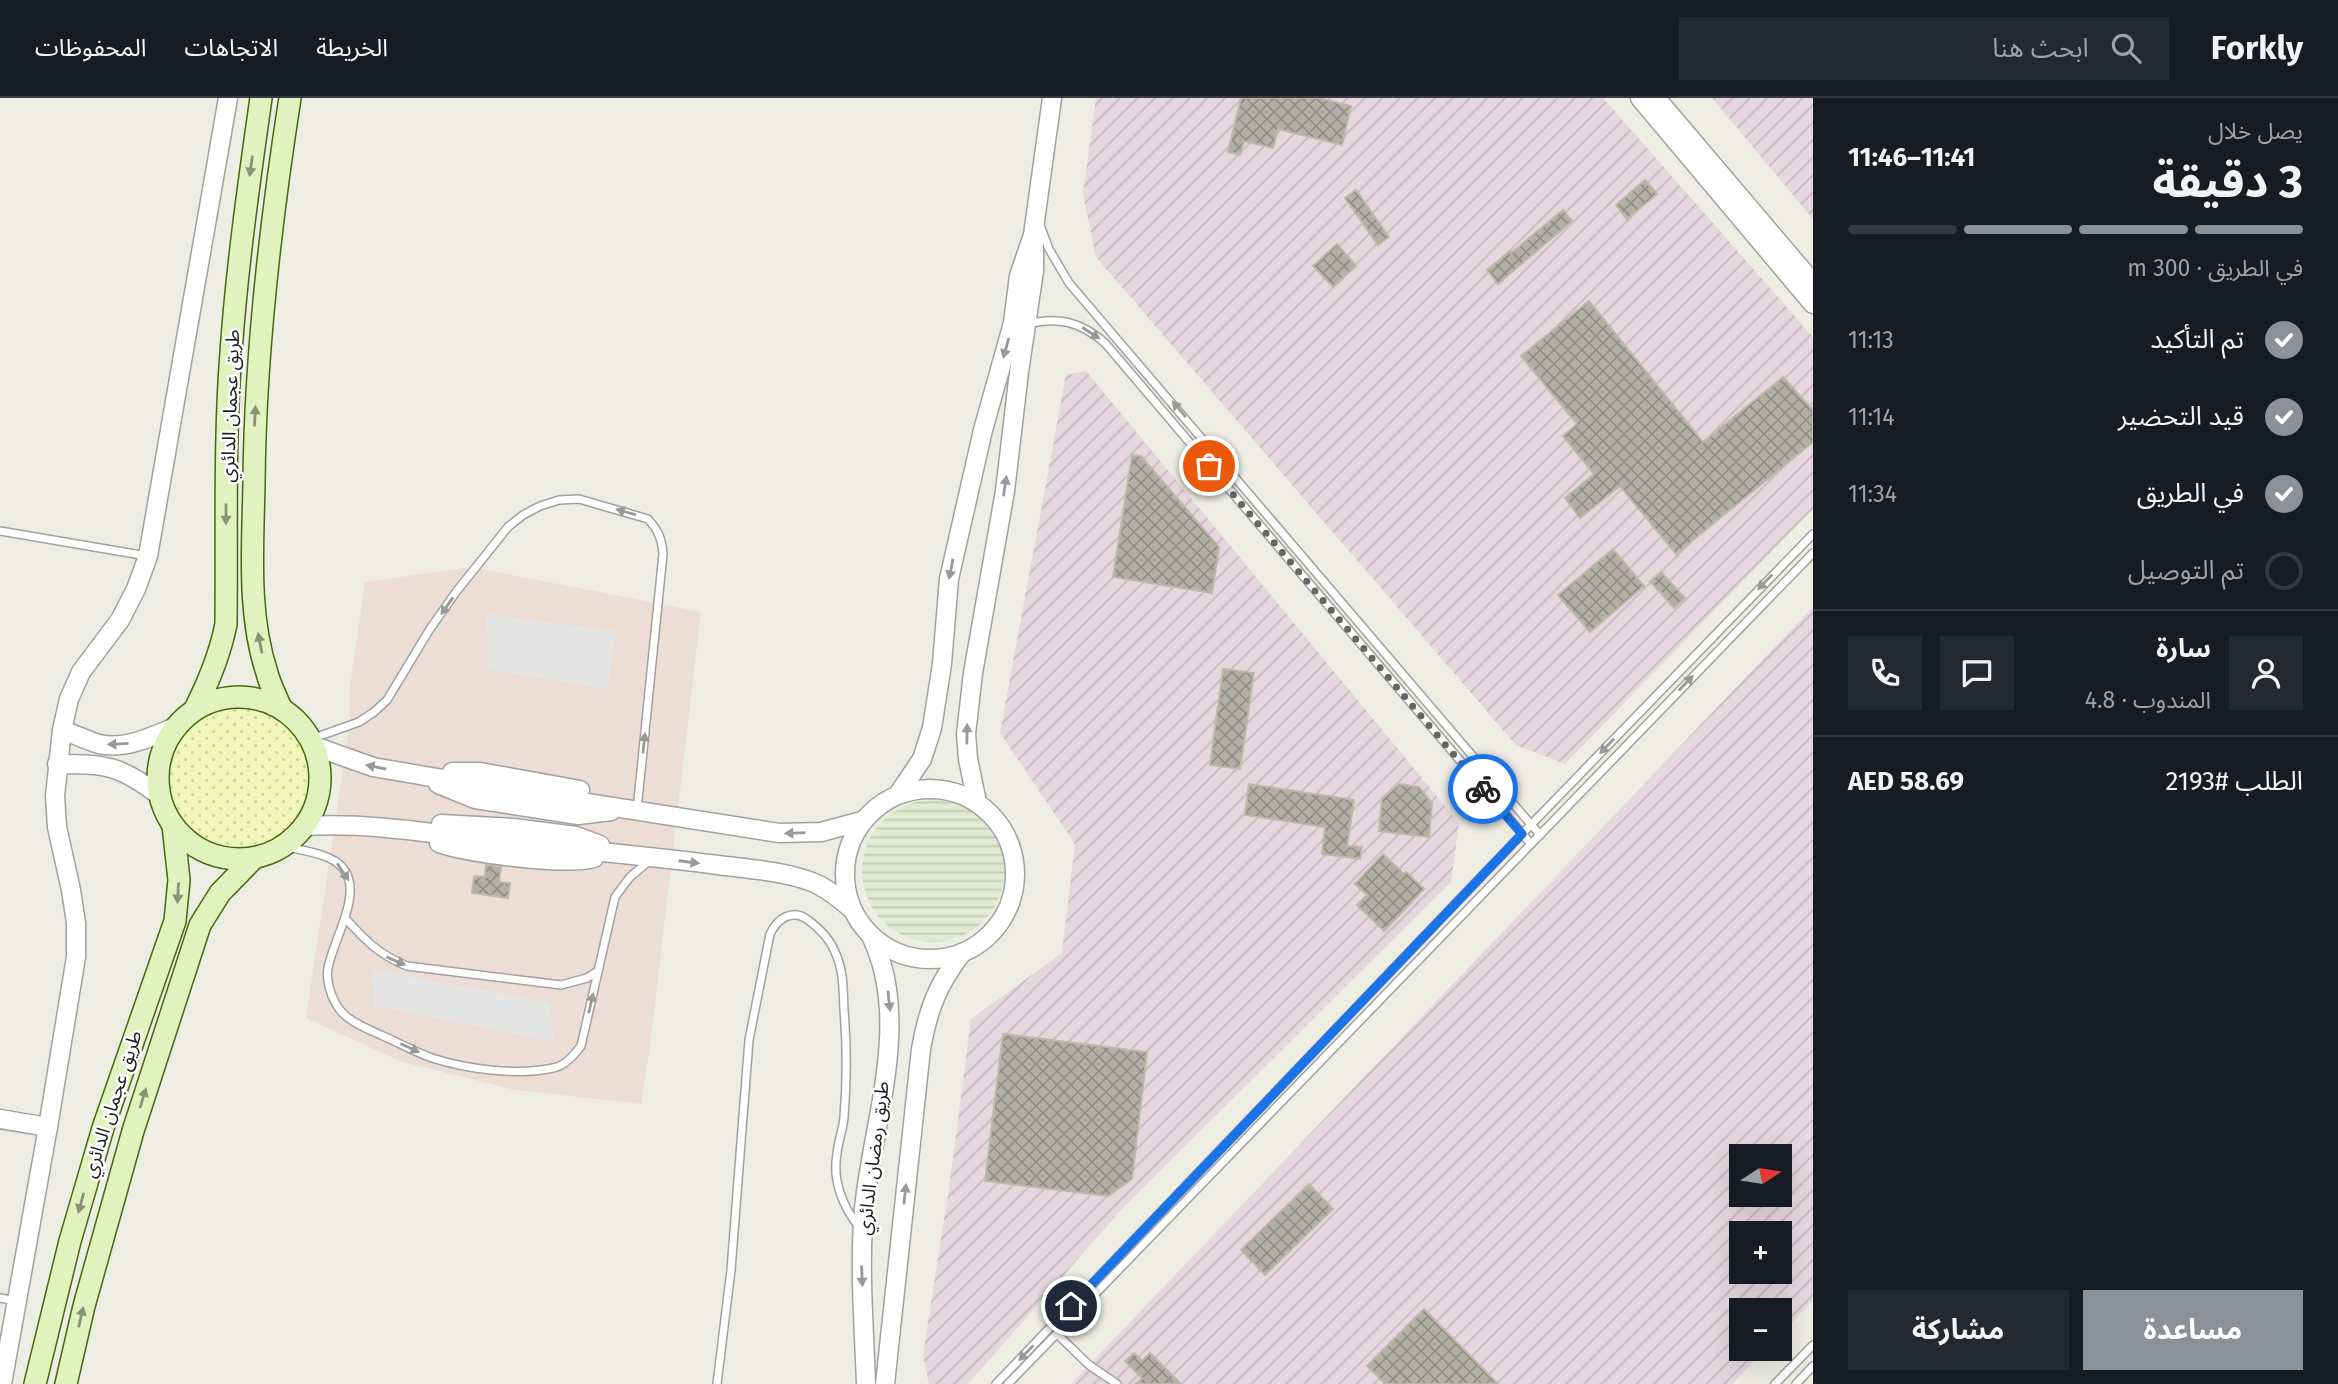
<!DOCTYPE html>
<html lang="ar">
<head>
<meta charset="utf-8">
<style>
  body { margin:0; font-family:"Fira Sans","Noto Sans Arabic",sans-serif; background:#242831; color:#f1f3f6; direction:rtl; height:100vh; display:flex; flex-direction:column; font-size:26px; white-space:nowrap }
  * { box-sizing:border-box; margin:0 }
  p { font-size:23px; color:#9ea1a6 }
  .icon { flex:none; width:38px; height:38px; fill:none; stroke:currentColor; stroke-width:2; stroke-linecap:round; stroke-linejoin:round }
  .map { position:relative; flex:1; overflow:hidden; direction:ltr }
  .panel { display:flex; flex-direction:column; background:#171b24; width:525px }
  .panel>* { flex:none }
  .needle { width:46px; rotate:78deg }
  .tools { position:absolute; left:1729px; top:1046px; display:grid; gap:14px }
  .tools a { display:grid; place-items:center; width:63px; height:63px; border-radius:0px; background:#171b24; box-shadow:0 7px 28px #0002; font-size:35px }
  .pin { position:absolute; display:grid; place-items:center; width:60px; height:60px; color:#fff; margin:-30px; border:4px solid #fff; border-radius:50%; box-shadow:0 2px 7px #0007 }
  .courier { position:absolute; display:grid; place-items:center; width:70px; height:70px; margin:-35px; border:5px solid #1a73e8; border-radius:50%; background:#fff; color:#222; box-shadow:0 2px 9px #0007 }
  .head em { font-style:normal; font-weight:700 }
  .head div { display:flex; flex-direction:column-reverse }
  .head { display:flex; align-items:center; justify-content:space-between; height:119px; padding:0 35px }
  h1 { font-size:46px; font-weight:700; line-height:52px }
  .bar { display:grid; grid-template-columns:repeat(4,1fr); gap:10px 7px; align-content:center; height:84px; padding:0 35px }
  .bar i { height:9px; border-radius:5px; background:#363941 }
  .bar .active { background:#8c9099 }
  .bar p { grid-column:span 4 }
  .line { display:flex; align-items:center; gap:18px; padding:0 35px; border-top:2px solid #363941 }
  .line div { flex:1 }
  .round { display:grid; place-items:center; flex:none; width:74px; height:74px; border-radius:0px; background:#242831 }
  ol { padding:0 35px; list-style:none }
  li { display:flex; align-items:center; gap:21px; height:77px }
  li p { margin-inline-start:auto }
  li .icon { padding:7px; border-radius:50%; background:#8c9099; color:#fff; stroke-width:4 }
  li:last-child { color:#9ea1a6 }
  li i { width:38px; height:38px; border:4px solid #363941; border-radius:50% }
  .action { display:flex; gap:14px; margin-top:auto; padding:14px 35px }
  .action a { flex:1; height:80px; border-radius:0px; background:#8c9099; color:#fff; font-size:28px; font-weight:700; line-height:80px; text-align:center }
  .action a+a { background:#242831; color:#f1f3f6 }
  header { display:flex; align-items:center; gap:42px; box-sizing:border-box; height:98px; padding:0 35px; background:#171b24; border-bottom:2px solid #363941 }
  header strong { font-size:33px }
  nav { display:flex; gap:38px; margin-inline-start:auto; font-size:24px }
  .search { width:490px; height:63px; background:#242831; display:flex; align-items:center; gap:18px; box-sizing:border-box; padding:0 24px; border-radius:0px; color:#9ea1a6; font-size:26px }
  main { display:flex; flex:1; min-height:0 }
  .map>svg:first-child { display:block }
  .commercial { fill:#ecddd5 }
  .industrial { fill:url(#industrial-furrows); fill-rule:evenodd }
  .farmland { fill:url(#farmland-rules) }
  .sand { fill:url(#sand-dots) }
  .parking { fill:#e5e5e5 }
  .building { fill:url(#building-cross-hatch); stroke:#bdb8a8; stroke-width:2 }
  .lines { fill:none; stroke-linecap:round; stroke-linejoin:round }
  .service-casing { stroke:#a1a1a1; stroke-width:10 }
  .tertiary-casing { stroke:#a1a1a1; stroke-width:21 }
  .secondary-casing { stroke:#456810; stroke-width:24 }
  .service { stroke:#fff; stroke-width:7 }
  .tertiary { stroke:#fff; stroke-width:18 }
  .secondary { stroke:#e0f2bd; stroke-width:21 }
  .oneway { fill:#889275 }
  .oneway2 { fill:#999 }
  .done { stroke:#666663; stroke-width:7; stroke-dasharray:0 12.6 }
  .route { stroke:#1a73e8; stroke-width:9 }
  .labels { text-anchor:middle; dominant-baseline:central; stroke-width:5; stroke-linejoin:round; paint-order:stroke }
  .street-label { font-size:19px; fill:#1d1d1d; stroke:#fff }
</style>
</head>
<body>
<header>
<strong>Forkly</strong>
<div class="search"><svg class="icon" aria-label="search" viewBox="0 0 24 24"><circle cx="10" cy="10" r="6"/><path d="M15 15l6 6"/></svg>ابحث هنا</div>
<nav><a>الخريطة</a><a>الاتجاهات</a><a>المحفوظات</a></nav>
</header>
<main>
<section class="panel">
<div class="head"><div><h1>3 دقيقة</h1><p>يصل خلال</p></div><em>11:41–11:46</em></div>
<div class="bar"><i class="active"></i><i class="active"></i><i class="active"></i><i></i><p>في الطريق · 300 m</p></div>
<ol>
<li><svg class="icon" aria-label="check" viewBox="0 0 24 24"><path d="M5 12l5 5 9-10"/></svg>تم التأكيد<p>11:13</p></li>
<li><svg class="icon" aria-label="check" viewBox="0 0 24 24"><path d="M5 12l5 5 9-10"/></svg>قيد التحضير<p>11:14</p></li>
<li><svg class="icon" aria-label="check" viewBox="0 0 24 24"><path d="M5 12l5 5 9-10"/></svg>في الطريق<p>11:34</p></li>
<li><i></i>تم التوصيل</li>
</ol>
<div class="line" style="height:126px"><a class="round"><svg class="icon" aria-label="person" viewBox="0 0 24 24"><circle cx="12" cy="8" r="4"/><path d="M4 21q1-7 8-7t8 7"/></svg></a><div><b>سارة</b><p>المندوب · 4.8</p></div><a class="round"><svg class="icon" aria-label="chat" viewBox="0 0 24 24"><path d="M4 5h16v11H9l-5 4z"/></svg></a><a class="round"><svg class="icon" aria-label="phone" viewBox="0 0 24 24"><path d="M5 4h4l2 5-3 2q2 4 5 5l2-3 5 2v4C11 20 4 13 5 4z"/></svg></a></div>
<div class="line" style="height:91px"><div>الطلب #2193</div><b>AED 58.69</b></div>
<div class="action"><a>مساعدة</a><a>مشاركة</a></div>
</section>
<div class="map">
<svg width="1813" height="1286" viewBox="0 0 1813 1286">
  <defs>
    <pattern id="industrial-furrows" width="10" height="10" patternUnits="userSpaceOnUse" patternTransform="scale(1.75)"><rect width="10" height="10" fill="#e6d7de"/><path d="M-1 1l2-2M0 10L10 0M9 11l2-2" fill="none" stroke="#c5b8be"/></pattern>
    <pattern id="farmland-rules" width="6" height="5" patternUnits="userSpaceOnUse" patternTransform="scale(1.75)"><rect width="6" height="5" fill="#e1ead1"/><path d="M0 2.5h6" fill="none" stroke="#c1c8b3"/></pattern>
    <pattern id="sand-dots" width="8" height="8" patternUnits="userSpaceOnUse" patternTransform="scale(1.75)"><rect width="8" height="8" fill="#f1f7b9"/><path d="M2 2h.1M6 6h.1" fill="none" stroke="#ced39f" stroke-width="1.8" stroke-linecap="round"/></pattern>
    <pattern id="building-cross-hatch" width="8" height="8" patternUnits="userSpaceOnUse" patternTransform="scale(1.75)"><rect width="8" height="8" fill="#b2afa7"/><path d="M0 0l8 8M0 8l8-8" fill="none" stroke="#908e87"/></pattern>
  </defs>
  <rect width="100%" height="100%" fill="#edede4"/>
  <path class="commercial" d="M471 469 701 514 650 948 641 1006 515 992 402 964 306 920 350 625 349 595 365 484Z"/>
  <g class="industrial">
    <path d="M1096 0H1603L1813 239V411L1565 666 1516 647 1096 159 1083 96Z"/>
    <path d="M1712 0H1813V121Z"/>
    <path d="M1086 273 1459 725 1451 784 1122 1111 968 1286H929L923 1257 949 1090 971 921 1062 855 1075 746 1000 635 1066 277Z"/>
    <path d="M1813 509V1202L1780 1237V1213H1741V1251H1766L1732 1286H1071ZM1741 1059H1780V1097H1741ZM1741 1136H1780V1174H1741Z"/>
  </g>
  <circle class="farmland" cx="933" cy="773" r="71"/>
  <circle class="sand" cx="240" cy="679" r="72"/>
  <g class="parking">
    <path d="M486 516 616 533 608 591 489 572Z"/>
    <path d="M372 872 549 904 555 944 374 908Z"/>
  </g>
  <g class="building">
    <path d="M1241 0H1319L1351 8 1342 47 1278 31 1273 50 1244 43 1240 57 1228 54Z"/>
    <path d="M1645 82 1657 96 1627 121 1616 107Z"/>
    <path d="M1356 92 1389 139 1378 147 1345 100Z"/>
    <path d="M1563 112 1572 123 1498 186 1487 172 1510 153 1511 155Z"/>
    <path d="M1337 146 1356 168 1333 189 1313 168Z"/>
    <path d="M1589 203 1703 344 1783 279 1813 312V344L1676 456 1620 388 1580 420 1565 400 1594 376 1563 338 1577 326 1521 258Z"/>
    <path d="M1132 357 1141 358 1219 449 1212 495 1113 479Z"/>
    <path d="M1613 451 1644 488 1590 534 1558 497Z"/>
    <path d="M1661 474 1685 500 1674 510 1650 483Z"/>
    <path d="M1223 571 1254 575 1240 671 1210 667Z"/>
    <path d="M1249 686 1354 702 1347 748 1362 749 1360 761 1322 756 1325 729 1245 717Z"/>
    <path d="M1399 686 1419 689 1432 705 1429 739 1379 733 1382 701Z"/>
    <path d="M1383 756 1404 776 1406 774 1424 791 1384 833 1357 807 1367 797 1355 786Z"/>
    <path d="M486 767 501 769 499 784 510 785 508 800 472 795 474 778 485 779Z"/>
    <path d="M1003 936 1147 954 1132 1081 1108 1098 985 1083Z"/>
    <path d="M1309 1086 1333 1111 1265 1177 1241 1152Z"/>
    <path d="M1424 1211 1498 1286H1385L1367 1268Z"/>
    <path d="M1134 1255 1142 1263 1150 1255 1181 1286H1136L1142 1280 1125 1263Z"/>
  </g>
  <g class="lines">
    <defs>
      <g id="service">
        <path d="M1040 127 1049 151 1069 185 1540 737"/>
        <path d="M1028 226C1058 218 1081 224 1105 245L1531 746"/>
        <path d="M0 433 147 458"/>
        <path d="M311 641 359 624 374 614 387 602 430 531 456 494 508 429 523 417 540 408 559 402 579 401 648 421C658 432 662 441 663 456L637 712"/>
        <path d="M282 748C296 751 311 753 324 758 377 776 334 836 328 870 326 881 330 896 336 906 345 923 366 930 383 938 399 945 415 954 432 960 466 971 517 978 553 970 565 968 574 957 581 948L615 799 630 779 649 763"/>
        <path d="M345 820C365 842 378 856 407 868L561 887 587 880 598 873"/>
        <path d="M0 1200 16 1203"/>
        <path d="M1058 1237 1089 1267 1117 1286"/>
        <path d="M717 1286 731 1172 749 942 770 836C777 821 792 810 808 822 819 830 830 841 835 854 844 873 843 892 844 912 847 948 847 983 844 1019 843 1032 838 1043 837 1056 832 1082 843 1110 860 1130"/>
        <path d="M996 1286 1522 736 1813 436"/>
        <path d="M1008 1286 1813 455"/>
        <path d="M1775 1286 1813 1247"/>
        <path d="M1796 1286 1813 1268"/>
      </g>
      <g id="tertiary">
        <path d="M1640 0 1813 206"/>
        <path d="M1656 0 1813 185"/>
        <path d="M62 632C74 636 86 642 99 646 125 652 151 639 175 629"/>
        <path d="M314 648 373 669 518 694 779 735 821 734 862 723"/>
        <path d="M57 666C106 666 120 667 160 698"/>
        <path d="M452 674H480L580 692"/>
        <path d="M438 686 475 701 578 717 611 713"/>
        <circle cx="930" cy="776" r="85"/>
        <path d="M899 695 922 661 932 630 942 566 949 481 983 332 1013 225 1019 178 1033 137 1052 0"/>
        <path d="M977 704 968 661 966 636 973 575 1005 393 1019 274 1034 173V143"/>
        <path d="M441 726 513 730 576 738 600 747"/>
        <path d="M304 728C374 724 442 737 511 745 580 752 649 758 718 767 749 771 783 773 812 784 828 790 839 801 852 811"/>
        <path d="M439 745C468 755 565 768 594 760"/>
        <path d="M0 1021 48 1029"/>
        <path d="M2 1286 48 1029 76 859V825L71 792 57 729 55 698 62 632 69 601 81 574 120 522 136 491 148 458 228 0"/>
        <path d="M866 1286C864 1228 859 1169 864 1110 873 1022 912 922 871 838"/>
        <path d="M885 1286 921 951C928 912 937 887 962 855"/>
      </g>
      <g id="secondary">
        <circle cx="239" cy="680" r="81"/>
        <path d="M281 610C276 598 270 587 267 575 247 515 253 448 254 385 255 256 270 128 290 0"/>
        <path d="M195 611C209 583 220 557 226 526 227 435 224 345 231 254 237 169 249 84 261 0"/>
        <path d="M35 1286 70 1143 103 1030 175 823 179 782 173 727"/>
        <path d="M66 1286 84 1208 133 1033 200 827 220 795 254 760"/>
      </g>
    </defs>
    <use href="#service" class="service-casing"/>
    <use href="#tertiary" class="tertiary-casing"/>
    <use href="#secondary" class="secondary-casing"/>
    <use href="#service" class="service"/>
    <use href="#tertiary" class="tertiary"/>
    <use href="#secondary" class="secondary"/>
  </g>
  <defs><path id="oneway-solid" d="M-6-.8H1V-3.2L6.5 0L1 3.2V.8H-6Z" transform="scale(1.75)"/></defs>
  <g class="oneway">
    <use href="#oneway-solid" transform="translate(251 68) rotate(98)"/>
    <use href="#oneway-solid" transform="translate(255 318) rotate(-87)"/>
    <use href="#oneway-solid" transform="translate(226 416) rotate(90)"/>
    <use href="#oneway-solid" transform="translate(260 545) rotate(-101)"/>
    <use href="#oneway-solid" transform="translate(178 795) rotate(93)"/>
    <use href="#oneway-solid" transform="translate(143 1000) rotate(-73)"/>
    <use href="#oneway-solid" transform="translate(81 1105) rotate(105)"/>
    <use href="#oneway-solid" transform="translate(81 1219) rotate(-77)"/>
  </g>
  <g class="oneway2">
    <use href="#oneway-solid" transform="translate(1091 235) rotate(33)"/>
    <use href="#oneway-solid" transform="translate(1006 250) rotate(106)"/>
    <use href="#oneway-solid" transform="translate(1179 311) rotate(-130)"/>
    <use href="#oneway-solid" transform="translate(1005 388) rotate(-82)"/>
    <use href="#oneway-solid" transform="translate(626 414) rotate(-164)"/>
    <use href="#oneway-solid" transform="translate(951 471) rotate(101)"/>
    <use href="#oneway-solid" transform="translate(1765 484) rotate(134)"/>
    <use href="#oneway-solid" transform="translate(447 508) rotate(125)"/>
    <use href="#oneway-solid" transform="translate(1686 585) rotate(-46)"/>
    <use href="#oneway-solid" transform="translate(967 636) rotate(-89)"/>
    <use href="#oneway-solid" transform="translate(644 645) rotate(-84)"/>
    <use href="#oneway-solid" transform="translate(118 646) rotate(177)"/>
    <use href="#oneway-solid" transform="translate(1607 648) rotate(134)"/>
    <use href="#oneway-solid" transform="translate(376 669) rotate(-168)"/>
    <use href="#oneway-solid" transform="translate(795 735) rotate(178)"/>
    <use href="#oneway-solid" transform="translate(689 764) rotate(8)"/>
    <use href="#oneway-solid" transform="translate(343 774) rotate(56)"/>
    <use href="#oneway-solid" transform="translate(396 863) rotate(23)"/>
    <use href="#oneway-solid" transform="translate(889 903) rotate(84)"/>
    <use href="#oneway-solid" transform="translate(591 905) rotate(-77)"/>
    <use href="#oneway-solid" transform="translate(410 950) rotate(25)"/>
    <use href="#oneway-solid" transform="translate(905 1096) rotate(-84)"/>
    <use href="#oneway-solid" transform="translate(862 1178) rotate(88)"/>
    <use href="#oneway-solid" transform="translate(1026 1255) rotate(134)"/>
  </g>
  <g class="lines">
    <path class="done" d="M1209 368 1483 691"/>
    <path class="route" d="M1071 1208 1522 736 1483 691"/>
  </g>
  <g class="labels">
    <g class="street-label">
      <text transform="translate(230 308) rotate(-88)">طريق عجمان الدائري</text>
      <text transform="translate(112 1006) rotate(-72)">طريق عجمان الدائري</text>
      <text transform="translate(873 1060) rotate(-83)">طريق رمضان الدائري</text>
    </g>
  </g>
</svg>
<div class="tools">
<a><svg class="needle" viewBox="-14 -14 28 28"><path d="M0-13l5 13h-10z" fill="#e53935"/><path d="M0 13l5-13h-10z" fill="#9ea1a6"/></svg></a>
<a>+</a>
<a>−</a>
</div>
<div class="pin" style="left:1209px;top:368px;background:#ea580c"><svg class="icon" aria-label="bag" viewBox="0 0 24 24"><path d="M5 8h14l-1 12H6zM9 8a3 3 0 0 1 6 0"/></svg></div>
<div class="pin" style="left:1071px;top:1208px;background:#1f2937"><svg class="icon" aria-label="home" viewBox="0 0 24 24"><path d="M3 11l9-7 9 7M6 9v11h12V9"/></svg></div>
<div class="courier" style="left:1483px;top:691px"><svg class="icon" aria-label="bike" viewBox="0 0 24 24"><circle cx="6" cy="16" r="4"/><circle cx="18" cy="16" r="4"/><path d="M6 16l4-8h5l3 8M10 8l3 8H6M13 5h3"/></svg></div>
</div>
</main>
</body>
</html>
